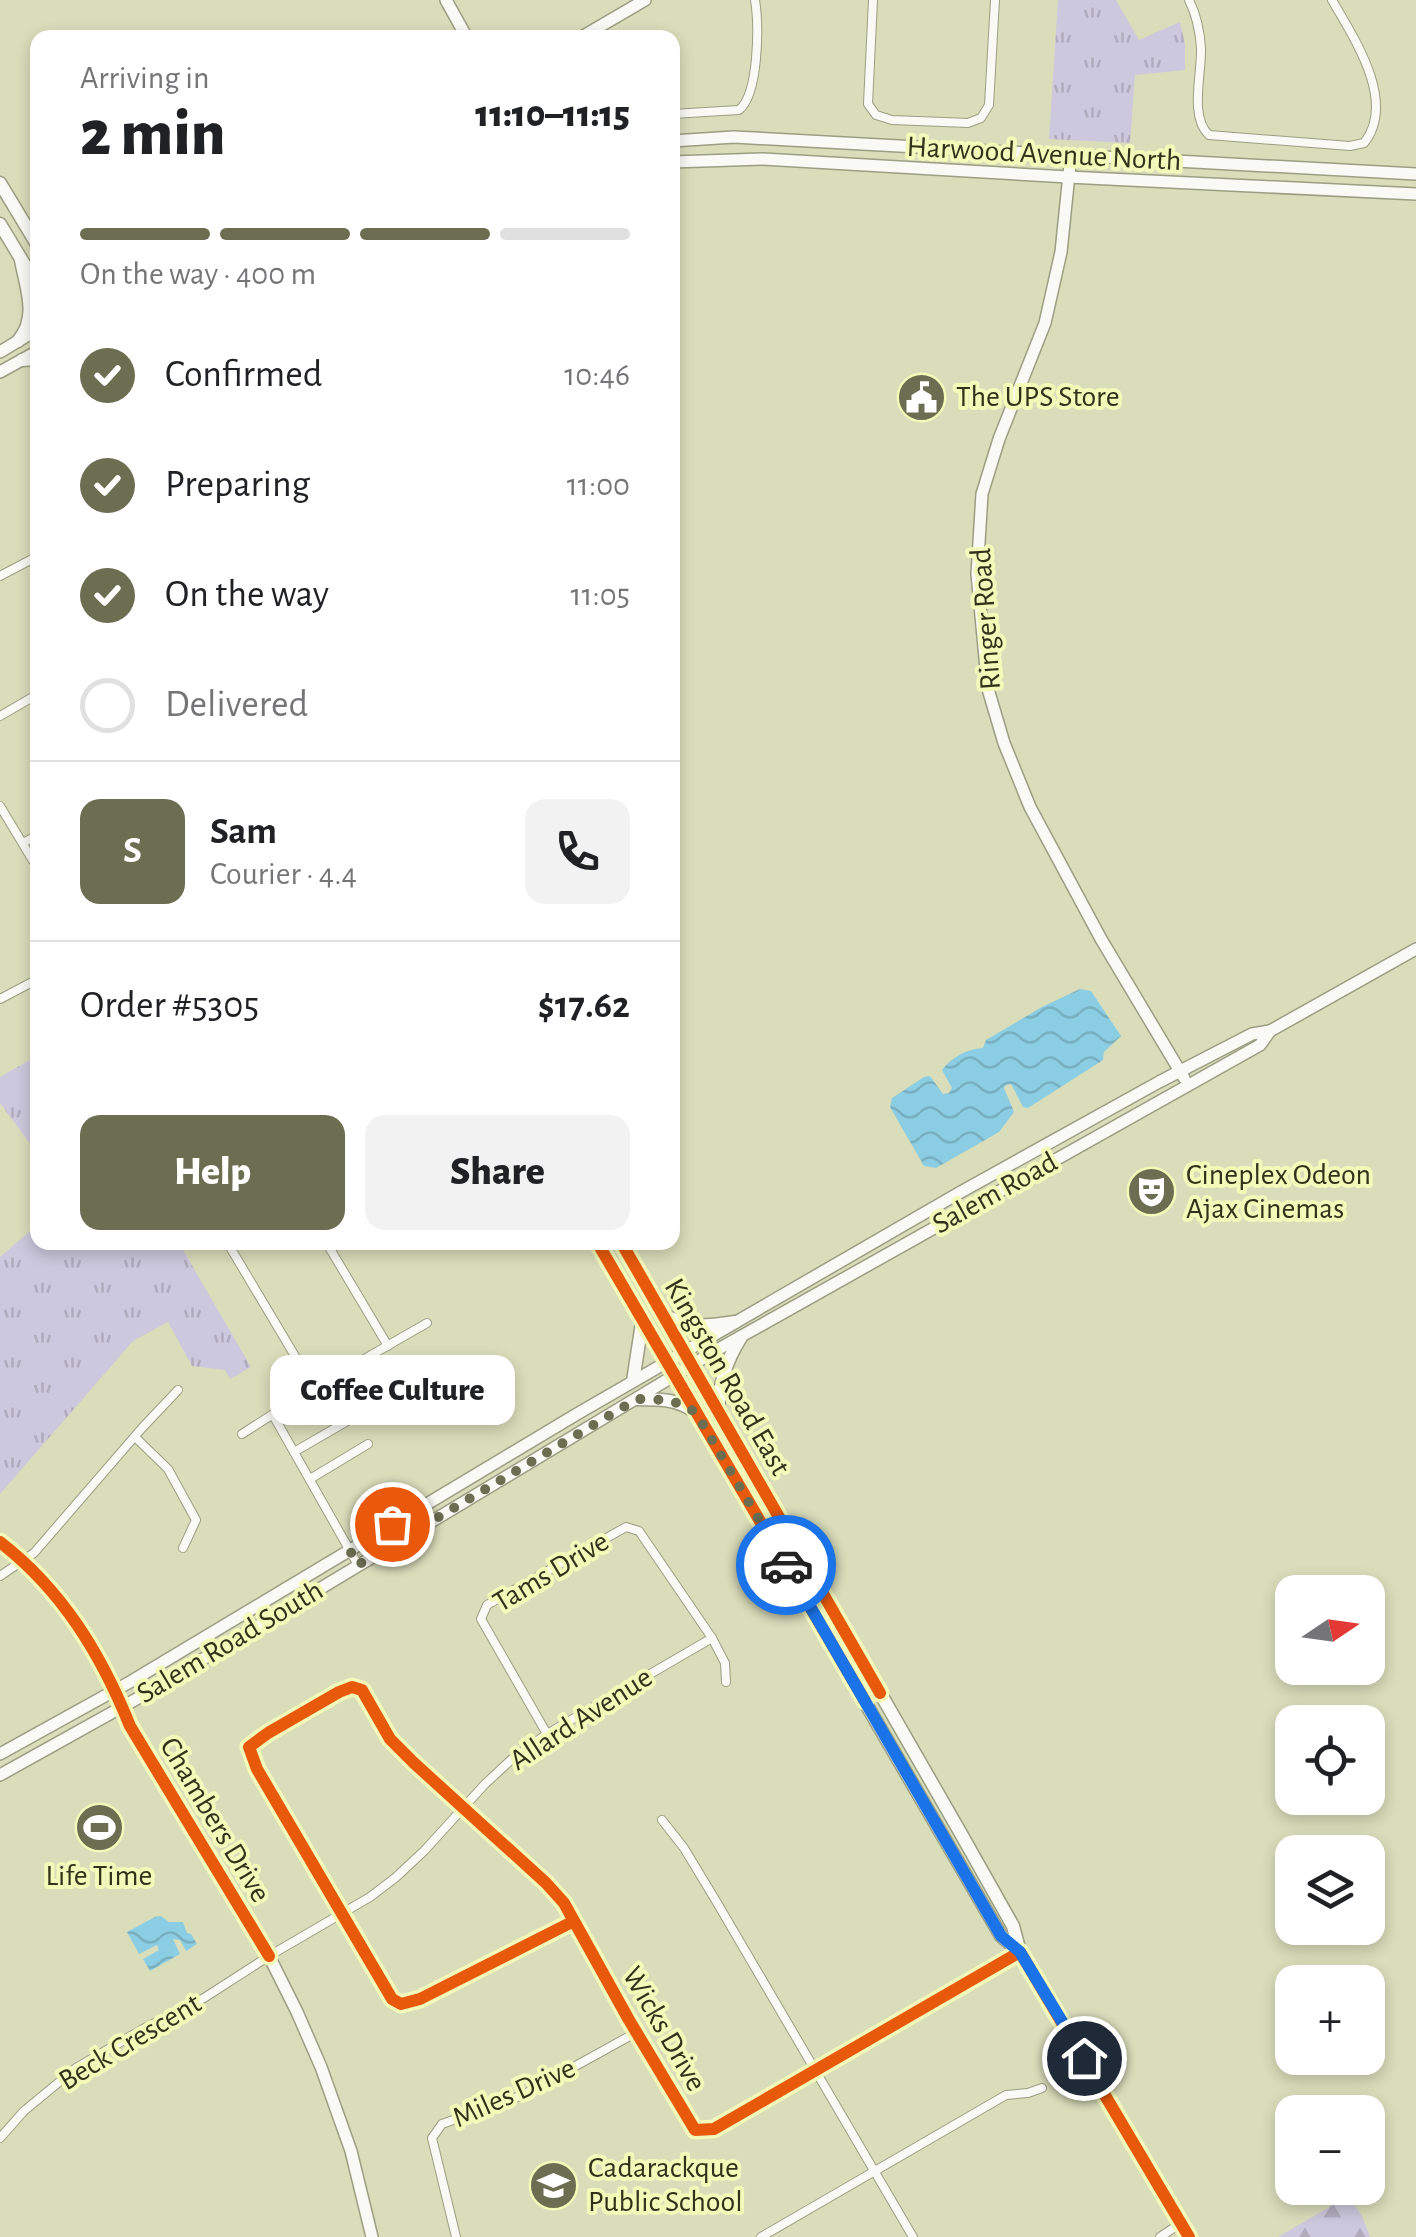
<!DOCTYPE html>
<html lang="en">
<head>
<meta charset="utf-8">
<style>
  body { margin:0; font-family:"Alegreya Sans",sans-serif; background:#f2f2f2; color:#202124; height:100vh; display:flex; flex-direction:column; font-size:38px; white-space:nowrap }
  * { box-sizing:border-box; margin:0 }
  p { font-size:32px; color:#757577 }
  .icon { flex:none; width:55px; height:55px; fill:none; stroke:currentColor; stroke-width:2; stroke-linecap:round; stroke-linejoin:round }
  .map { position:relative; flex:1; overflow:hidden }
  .sheet { position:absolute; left:30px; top:30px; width:650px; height:1220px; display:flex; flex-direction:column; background:#fff; border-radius:20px; box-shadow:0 5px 15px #0003 }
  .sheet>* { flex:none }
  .needle { width:65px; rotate:77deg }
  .tools { position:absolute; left:1275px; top:1575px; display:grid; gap:20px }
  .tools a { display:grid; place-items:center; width:110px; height:110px; border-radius:20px; background:#fff; box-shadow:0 5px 15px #0003; font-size:50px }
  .pin { position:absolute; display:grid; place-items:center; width:85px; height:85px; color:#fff; margin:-42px; border:5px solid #fff; border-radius:50%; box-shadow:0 2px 10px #0007 }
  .courier { position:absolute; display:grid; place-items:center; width:100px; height:100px; margin:-50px; border:8px solid #1a73e8; border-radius:50%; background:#fff; color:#222; box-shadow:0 2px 12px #0007 }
  .bubble { position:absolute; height:70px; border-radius:20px; background:#fff; box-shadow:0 5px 15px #0003; font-size:32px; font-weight:800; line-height:70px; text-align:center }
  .headline em { font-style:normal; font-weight:800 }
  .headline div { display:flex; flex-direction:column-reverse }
  .headline { display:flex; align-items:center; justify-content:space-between; height:170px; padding:0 50px }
  h1 { font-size:65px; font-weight:800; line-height:75px }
  .bar { display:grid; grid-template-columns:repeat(4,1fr); gap:15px 10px; align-content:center; height:120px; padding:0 50px }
  .bar i { height:12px; border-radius:8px; background:#e0e0e0 }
  .bar .current { background:#6b6e51 }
  .bar p { grid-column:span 4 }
  .line { display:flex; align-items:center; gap:25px; padding:0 50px; border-top:2px solid #e0e0e0 }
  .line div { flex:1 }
  .round { display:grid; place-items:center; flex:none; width:105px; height:105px; border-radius:20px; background:#f2f2f2 }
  ol { padding:0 50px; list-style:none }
  li { display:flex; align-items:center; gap:30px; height:110px }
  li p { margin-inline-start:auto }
  li .icon { padding:10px; border-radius:50%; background:#6b6e51; color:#fff; stroke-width:4 }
  li:last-child { color:#757577 }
  li i { width:55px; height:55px; border:5px solid #e0e0e0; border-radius:50% }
  .action { display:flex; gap:20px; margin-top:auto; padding:20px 50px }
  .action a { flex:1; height:115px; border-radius:20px; background:#6b6e51; color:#fff; font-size:40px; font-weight:800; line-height:115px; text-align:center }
  .action a+a { background:#f2f2f2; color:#202124 }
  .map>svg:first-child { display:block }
  .forest { fill:url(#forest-firs) }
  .park { fill:url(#park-tufts) }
  .water { fill:url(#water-waves) }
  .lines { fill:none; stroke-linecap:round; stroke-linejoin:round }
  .street-casing { stroke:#9b9e82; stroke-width:10 }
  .secondary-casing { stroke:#9b9e82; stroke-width:14 }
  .primary-casing { stroke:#9b9e82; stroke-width:15 }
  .street { stroke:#f9faf5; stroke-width:8 }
  .secondary { stroke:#f9faf5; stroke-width:11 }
  .primary { stroke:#f9faf5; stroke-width:12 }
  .cycleway-casing { stroke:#f2f9b9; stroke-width:19 }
  .cycleway { stroke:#e8590c; stroke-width:12 }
  .done { stroke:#6b6e51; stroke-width:10; stroke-dasharray:0 18 }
  .route { stroke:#1a73e8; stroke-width:12 }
  .labels { text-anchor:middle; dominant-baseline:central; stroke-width:8; stroke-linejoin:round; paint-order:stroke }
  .street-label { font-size:30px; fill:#303219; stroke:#f2f9b9 }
  .poi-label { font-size:30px; fill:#303219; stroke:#f2f9b9; text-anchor:start }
</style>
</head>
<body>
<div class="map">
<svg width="1416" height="2237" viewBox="0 0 1416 2237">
  <defs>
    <pattern id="forest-firs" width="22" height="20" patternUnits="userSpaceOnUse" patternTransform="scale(2.5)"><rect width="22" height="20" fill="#ccc8dd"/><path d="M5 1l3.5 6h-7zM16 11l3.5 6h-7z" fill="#b0acbd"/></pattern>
    <pattern id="park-tufts" width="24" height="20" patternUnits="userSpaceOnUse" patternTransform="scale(2.5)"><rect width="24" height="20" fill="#ccc8dd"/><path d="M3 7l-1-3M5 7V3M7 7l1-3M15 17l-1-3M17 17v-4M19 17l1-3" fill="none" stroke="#b0acbd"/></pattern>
    <pattern id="water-waves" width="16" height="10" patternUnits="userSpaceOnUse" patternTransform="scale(2.5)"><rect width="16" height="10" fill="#8bcde3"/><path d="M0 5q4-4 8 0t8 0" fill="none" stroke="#78b0c2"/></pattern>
  </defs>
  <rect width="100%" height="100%" fill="#d9ddba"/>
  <path class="forest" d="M1348 2196 1362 2216 1370 2237H1278Z"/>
  <g class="park">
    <path d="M1058 0H1116L1139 40 1180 22 1185 44V70L1135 75 1130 143 1049 139Z"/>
    <path d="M37 1056V1153L0 1103V1077Z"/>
    <path d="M37 1225 38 1242 179 1243 251 1367 230 1379 225 1370 192 1366 168 1322 133 1341 0 1494V1257Z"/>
  </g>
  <g class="water">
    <path d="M1080 989 1091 991 1121 1036 1104 1052 1103 1060 1028 1108 1023 1107 1011 1084 1006 1085 1004 1088 1014 1112 999 1132 936 1168 924 1166 890 1107 892 1098 924 1077 930 1076 943 1094 949 1093 952 1088 942 1070C953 1056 967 1049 983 1048L986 1040 1042 1007Z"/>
    <path d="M161 1916 169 1922H183L187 1933 191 1934 197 1944 186 1951 180 1940 173 1939 180 1954 150 1971 143 1959 159 1950 157 1945 139 1954 127 1932 155 1917Z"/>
  </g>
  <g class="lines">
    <defs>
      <g id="street">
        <path d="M873 0 868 104 876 115 892 120 968 123 981 118 989 105 995 0"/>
        <path d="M1189 0C1196 14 1200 33 1201 48 1202 73 1189 117 1209 135L1350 146 1364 143C1397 102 1354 38 1332 0"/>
        <path d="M672 114 739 110C759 94 759 25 755 0"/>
        <path d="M0 576 38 556"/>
        <path d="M0 716 38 694"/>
        <path d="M0 806 38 869"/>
        <path d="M23 843 38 835"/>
        <path d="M0 999 38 979"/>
        <path d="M227 1242 314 1388"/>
        <path d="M326 1242 388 1346"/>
        <path d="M273 1415 358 1565"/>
        <path d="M242 1434 314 1388 427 1323"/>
        <path d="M135 1437 168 1469 196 1520 183 1548"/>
        <path d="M294 1452 449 1362"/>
        <path d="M310 1479 368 1444"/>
        <path d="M0 1576 34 1553 142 1428 178 1390"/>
        <path d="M547 1734 481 1619 487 1605 626 1527 639 1531 712 1638 725 1663 726 1682"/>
        <path d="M662 1820 684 1848 716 1901 913 2237"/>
        <path d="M574 1921 420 1999 401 2004 392 1999 257 1769 249 1747 268 1733 339 1692 352 1687 362 1690 390 1739 414 1763 546 1883 564 1903 629 2020 695 2130 714 2129 1020 1952"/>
        <path d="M0 2138 24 2111 76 2068 143 2029 204 1998 269 1956 370 1897 395 1878 424 1851 485 1784 512 1759 547 1734 712 1638"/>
        <path d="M456 2237 432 2138 442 2124 523 2095 637 2032"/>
        <path d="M761 2237 1006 2095 1028 2093 1042 2088"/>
        <path d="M1160 2237 1181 2223"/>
      </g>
      <g id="secondary">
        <path d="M446 0 467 38"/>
        <path d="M580 38 645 0"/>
        <path d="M672 141 734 137 1416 174"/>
        <path d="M1071 155 1061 252 1045 323 999 439 982 494 977 574 988 689 1004 743 1030 807 1101 939 1184 1078"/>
        <path d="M672 162 763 159 1068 177 1416 194"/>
        <path d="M0 352 38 329"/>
        <path d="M0 372 38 351"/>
        <path d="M0 1542C62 1590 101 1654 130 1726L269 1956 297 2012 321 2067 351 2151 372 2237"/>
        <path d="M0 1754 130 1682 577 1414 959 1193 1159 1082 1252 1034 1270 1031 1416 949"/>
        <path d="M0 1775 140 1697 715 1351 1260 1045 1270 1031"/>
      </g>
      <g id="primary">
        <path d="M0 183 38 246"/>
        <path d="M0 224 38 287"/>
        <path d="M18 341C39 317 26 288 21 260"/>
        <path d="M22 360 38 359"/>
        <path d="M597 1242 1001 1936 1018 1950"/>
        <path d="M621 1242 960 1832 1013 1926 1020 1952 1189 2237"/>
        <path d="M665 1316C692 1327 706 1327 735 1322"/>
        <path d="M633 1381 642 1323"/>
        <path d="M637 1399C657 1400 675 1398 692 1410"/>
        <path d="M718 1409C721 1379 725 1363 741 1337"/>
      </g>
    </defs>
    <use href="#street" class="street-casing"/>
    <use href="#secondary" class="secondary-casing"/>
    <use href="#primary" class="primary-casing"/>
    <use href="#street" class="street"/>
    <use href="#secondary" class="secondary"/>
    <use href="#primary" class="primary"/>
    <defs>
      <g id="cycleway">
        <path d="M597 1242 865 1701"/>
        <path d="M621 1242 880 1693"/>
        <path d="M0 1542C62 1590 101 1654 130 1726L269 1956"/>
        <path d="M574 1921 420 1999 401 2004 392 1999 257 1769 249 1747 268 1733 339 1692 352 1687 362 1690 390 1739 414 1763 546 1883 564 1903 629 2020 695 2130 714 2129 1020 1952 1189 2237"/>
      </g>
    </defs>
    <use href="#cycleway" class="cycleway-casing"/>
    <use href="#cycleway" class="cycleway"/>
  </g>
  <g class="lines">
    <path class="done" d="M392 1524 349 1549 358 1565 637 1399C661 1400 675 1398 696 1413L786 1565"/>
    <path class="route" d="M786 1565 1001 1936 1020 1952 1084 2058"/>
  </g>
  <defs>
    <symbol id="civic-disc" viewBox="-11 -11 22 22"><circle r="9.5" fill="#6b6e51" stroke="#f2f9b9"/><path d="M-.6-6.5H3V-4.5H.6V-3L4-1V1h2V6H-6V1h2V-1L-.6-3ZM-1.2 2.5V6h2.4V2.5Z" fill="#fff"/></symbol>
    <symbol id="theatre-disc" viewBox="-11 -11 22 22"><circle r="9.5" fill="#6b6e51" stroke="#f2f9b9"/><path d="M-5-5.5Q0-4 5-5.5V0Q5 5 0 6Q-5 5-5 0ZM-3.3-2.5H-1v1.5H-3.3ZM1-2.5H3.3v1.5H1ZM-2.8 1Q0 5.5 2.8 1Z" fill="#fff"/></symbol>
    <symbol id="stadium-disc" viewBox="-11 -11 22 22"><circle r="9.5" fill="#6b6e51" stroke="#f2f9b9"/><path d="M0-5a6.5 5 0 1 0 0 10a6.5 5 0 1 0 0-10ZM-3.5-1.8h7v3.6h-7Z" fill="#fff"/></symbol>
    <symbol id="school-disc" viewBox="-11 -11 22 22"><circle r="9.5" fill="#6b6e51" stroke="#f2f9b9"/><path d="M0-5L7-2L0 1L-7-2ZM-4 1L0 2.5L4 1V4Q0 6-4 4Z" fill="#fff"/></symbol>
  </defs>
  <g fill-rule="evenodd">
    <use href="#civic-disc" x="894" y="370" width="55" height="55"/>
    <use href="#theatre-disc" x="1124" y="1164" width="55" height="55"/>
    <use href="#stadium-disc" x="72" y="1800" width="55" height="55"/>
    <use href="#school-disc" x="526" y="2158" width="55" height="55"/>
  </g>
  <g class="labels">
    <g class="street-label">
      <text transform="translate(1044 154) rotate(3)">Harwood Avenue North</text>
      <text transform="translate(986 619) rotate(-94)">Ringer Road</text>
      <text transform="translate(995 1193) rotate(-29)">Salem Road</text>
      <text transform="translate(727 1377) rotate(60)">Kingston Road East</text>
      <text transform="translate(551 1572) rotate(-31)">Tams Drive</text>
      <text transform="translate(230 1642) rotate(-31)">Salem Road South</text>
      <text transform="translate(581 1719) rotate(-33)">Allard Avenue</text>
      <text transform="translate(215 1820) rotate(59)">Chambers Drive</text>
      <text transform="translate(664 2029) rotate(60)">Wicks Drive</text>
      <text transform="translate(130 2042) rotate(-31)">Beck Crescent</text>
      <text transform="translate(514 2093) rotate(-24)">Miles Drive</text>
    </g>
    <g class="poi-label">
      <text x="956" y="397">The UPS Store</text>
      <text x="1186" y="1175">Cineplex Odeon<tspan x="1186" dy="34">Ajax Cinemas</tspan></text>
      <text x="99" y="1876" text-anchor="middle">Life Time</text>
      <text x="588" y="2168">Cadarackque<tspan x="588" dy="34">Public School</tspan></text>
    </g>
  </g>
</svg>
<div class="tools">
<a><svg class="needle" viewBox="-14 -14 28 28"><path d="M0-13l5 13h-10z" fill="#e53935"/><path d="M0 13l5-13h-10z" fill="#757577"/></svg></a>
<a><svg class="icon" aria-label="locate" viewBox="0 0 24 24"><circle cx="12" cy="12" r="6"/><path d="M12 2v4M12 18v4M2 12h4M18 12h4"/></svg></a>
<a><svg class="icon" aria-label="layers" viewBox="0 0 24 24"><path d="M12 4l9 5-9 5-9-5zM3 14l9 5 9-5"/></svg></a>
<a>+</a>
<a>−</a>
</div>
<div class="pin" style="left:392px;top:1524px;background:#ea580c"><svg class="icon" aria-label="bag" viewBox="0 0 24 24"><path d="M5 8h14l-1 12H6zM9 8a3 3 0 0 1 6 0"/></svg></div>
<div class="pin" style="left:1084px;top:2058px;background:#1f2937"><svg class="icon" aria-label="home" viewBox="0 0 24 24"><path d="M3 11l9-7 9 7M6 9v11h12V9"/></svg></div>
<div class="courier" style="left:786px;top:1565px"><svg class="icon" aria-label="car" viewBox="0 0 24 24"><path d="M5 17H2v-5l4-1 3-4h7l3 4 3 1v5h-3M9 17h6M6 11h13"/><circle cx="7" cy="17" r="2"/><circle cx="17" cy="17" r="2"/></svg></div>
<div class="bubble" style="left:270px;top:1355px;width:245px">Coffee Culture</div>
<section class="sheet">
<div class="headline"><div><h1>2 min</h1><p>Arriving in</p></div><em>11:10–11:15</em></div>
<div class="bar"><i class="current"></i><i class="current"></i><i class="current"></i><i></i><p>On the way · 400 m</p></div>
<ol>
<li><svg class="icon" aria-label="check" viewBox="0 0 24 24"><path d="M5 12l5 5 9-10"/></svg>Confirmed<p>10:46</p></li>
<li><svg class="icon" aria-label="check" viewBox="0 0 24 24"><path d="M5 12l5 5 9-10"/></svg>Preparing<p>11:00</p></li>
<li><svg class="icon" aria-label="check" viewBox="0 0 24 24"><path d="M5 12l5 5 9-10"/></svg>On the way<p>11:05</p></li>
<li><i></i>Delivered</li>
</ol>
<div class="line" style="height:180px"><b class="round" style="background:#6b6e51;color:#fff">S</b><div><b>Sam</b><p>Courier · 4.4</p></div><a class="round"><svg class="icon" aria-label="phone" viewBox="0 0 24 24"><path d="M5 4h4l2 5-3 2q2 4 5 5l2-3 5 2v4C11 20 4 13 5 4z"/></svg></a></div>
<div class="line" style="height:130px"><div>Order #5305</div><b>$17.62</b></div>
<div class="action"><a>Help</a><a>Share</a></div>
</section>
</div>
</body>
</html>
